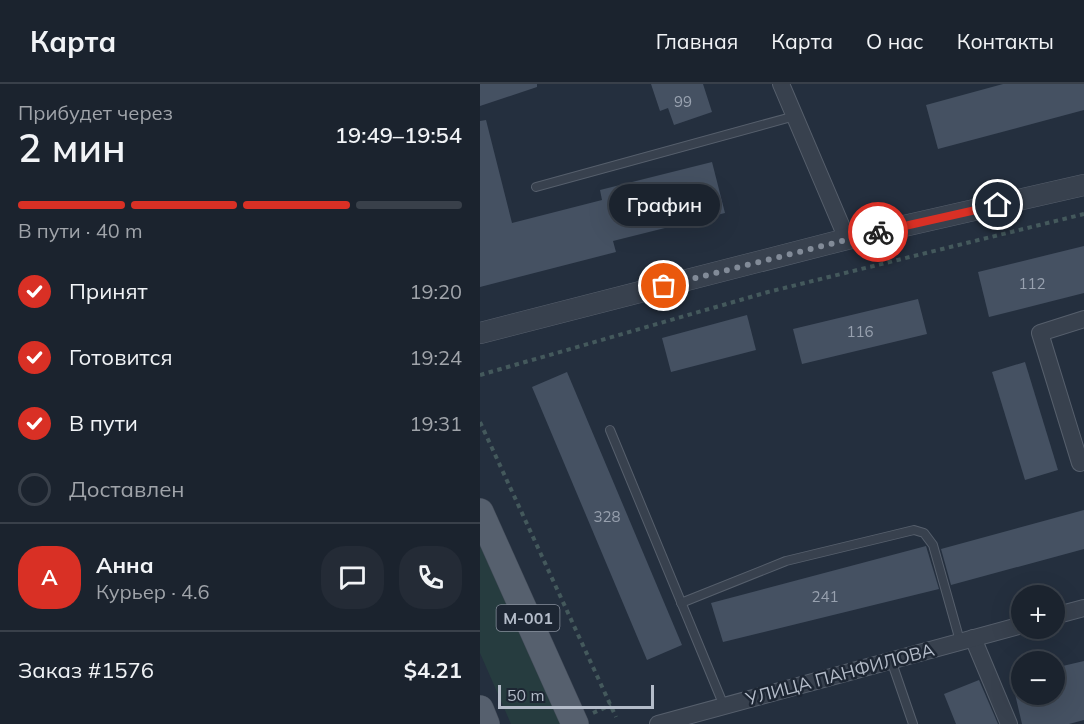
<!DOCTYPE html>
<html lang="ru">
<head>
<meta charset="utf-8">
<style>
  body { margin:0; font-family:Mulish,sans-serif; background:#242b36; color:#f1f3f6; height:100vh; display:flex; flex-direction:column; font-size:22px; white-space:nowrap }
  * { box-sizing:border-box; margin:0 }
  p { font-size:20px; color:#a0a4aa }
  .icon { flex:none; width:33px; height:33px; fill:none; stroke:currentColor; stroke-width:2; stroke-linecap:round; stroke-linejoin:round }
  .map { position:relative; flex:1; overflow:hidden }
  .sheet { display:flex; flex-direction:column; background:#1b232e; width:480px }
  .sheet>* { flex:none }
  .buttons { position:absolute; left:531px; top:501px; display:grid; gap:12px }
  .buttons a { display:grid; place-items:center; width:54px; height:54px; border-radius:50%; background:#1b232e; box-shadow:0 6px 24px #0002,0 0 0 2px #39404a; font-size:30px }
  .scale { position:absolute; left:18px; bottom:15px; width:156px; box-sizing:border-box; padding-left:6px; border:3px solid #b4bcc9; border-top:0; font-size:16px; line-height:21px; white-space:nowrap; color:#b4bcc9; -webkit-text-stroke:4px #1d2633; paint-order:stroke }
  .pin { position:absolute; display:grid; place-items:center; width:51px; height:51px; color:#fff; margin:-26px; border:3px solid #fff; border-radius:50%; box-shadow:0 2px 6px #0007 }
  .courier { position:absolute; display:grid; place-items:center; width:60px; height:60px; margin:-30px; border:4px solid #d93025; border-radius:50%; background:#fff; color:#222; box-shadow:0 2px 8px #0007 }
  .bubble { position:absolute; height:42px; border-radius:21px; background:#1b232e; box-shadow:0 6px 24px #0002,0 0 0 2px #39404a; font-size:20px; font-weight:600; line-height:42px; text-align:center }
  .summary em { font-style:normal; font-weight:600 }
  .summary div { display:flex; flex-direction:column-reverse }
  .summary { display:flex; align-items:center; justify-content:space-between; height:102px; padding:0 18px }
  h1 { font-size:39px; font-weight:600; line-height:45px }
  .bar { display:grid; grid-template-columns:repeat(4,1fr); gap:9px 6px; align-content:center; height:72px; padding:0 18px }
  .bar i { height:8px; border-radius:4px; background:#39404a }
  .bar .active { background:#d93025 }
  .bar p { grid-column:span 4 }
  .line { display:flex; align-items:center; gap:15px; padding:0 18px; border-top:2px solid #39404a }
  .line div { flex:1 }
  .round { display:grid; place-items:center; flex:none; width:63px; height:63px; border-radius:24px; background:#242b36 }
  ol { padding:0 18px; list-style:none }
  li { display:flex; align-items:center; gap:18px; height:66px }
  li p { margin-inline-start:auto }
  li .icon { padding:6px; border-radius:50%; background:#d93025; color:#fff; stroke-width:4 }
  li:last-child { color:#a0a4aa }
  li i { width:33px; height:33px; border:3px solid #39404a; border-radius:50% }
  header { display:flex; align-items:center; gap:36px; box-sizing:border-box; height:84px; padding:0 30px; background:#1b232e; border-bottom:2px solid #39404a }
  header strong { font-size:28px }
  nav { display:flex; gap:33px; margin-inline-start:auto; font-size:21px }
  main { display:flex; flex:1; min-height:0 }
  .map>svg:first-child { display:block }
  .green { fill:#263c3f }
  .building { fill:#455162 }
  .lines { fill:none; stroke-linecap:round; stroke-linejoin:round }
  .service-casing { stroke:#565f6c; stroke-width:10 }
  .minor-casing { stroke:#565f6c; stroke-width:18 }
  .tertiary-casing { stroke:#565f6c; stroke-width:22 }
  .primary-casing { stroke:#414a57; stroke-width:28 }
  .path { stroke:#44595c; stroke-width:4; stroke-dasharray:4.5 4.5; stroke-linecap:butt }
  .service { stroke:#38414e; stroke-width:8 }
  .minor { stroke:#38414e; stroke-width:16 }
  .tertiary { stroke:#38414e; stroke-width:21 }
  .primary { stroke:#56606e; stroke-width:27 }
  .done { stroke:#828b98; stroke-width:6; stroke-dasharray:0 10.8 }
  .route { stroke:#d93025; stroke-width:8 }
  .labels { text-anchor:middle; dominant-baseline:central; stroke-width:5; stroke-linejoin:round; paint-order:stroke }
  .number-label { font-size:15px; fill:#98a1af }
  .shield { fill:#1d2633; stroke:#878f9c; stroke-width:1.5 }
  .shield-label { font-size:16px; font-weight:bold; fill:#b4bcc9 }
  .street-label { font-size:18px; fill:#b4bcc9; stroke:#1d2633 }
</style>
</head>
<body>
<header>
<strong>Карта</strong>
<nav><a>Главная</a><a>Карта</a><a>О нас</a><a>Контакты</a></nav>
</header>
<main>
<section class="sheet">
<div class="summary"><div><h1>2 мин</h1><p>Прибудет через</p></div><em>19:49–19:54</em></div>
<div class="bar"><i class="active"></i><i class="active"></i><i class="active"></i><i></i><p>В пути · 40 m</p></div>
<ol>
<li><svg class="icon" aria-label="check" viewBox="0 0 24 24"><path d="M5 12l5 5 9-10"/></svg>Принят<p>19:20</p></li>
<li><svg class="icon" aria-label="check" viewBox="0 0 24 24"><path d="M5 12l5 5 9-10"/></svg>Готовится<p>19:24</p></li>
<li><svg class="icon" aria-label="check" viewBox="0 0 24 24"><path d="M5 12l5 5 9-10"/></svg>В пути<p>19:31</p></li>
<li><i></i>Доставлен</li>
</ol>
<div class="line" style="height:108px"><b class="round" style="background:#d93025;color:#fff">А</b><div><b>Анна</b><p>Курьер · 4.6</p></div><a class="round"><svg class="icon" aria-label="chat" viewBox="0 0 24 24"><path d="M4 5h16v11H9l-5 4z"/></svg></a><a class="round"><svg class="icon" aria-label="phone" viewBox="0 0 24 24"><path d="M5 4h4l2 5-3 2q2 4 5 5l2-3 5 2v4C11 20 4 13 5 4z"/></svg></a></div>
<div class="line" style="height:78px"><div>Заказ #1576</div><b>$4.21</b></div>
</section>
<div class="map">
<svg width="604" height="640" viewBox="0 0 604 640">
  <rect width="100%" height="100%" fill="#242f3e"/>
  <path class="green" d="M0 458 82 640H31L0 569Z"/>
  <g class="building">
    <path d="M0 0H57V3L0 22Z"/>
    <path d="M171 0H223L232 28 194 41 188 24 180 27Z"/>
    <path d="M523 0H604V26L458 65 446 21Z"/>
    <path d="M6 36 32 139 122 116 120 106 232 78 245 129 133 157 136 168 0 203V37Z"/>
    <path d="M604 162V209L509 233 498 188Z"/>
    <path d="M438 215 447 250 322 280 313 245Z"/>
    <path d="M267 231 276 266 191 288 182 254Z"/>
    <path d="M545 278 578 386 545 396 512 288Z"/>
    <path d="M87 288 202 561 167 576 52 303Z"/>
    <path d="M604 426V465L471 501 461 465Z"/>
    <path d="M446 462 459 505 243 558 231 519Z"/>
    <path d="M604 577V636L589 640H542L535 610H574V584Z"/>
    <path d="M499 596 518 640H476L464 610Z"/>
  </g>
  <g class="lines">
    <defs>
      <g id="service">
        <path d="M56 103 315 32"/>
        <path d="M130 346 244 622"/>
        <path d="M201 519 306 477 434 446 444 449 453 461 480 557"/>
        <path d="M411 576 433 640"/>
      </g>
      <g id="minor">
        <path d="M301 0 367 155"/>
        <path d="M600 379 560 249 604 235"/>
        <path d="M574 532 604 524"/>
        <path d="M493 554 529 640"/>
        <path d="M178 640 542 541"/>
      </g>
      <path id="tertiary" d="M0 249 367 155 604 101"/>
      <g id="primary">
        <path d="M0 428 95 640"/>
        <path d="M0 625 6 640"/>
      </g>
    </defs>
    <use href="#service" class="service-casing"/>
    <use href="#minor" class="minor-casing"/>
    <use href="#tertiary" class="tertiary-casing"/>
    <use href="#primary" class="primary-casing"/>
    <g class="path">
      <path d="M0 291 288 208 604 130"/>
      <path d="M0 338 136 633"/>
      <path d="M113 629 131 621"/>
    </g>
    <use href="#service" class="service"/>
    <use href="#minor" class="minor"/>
    <use href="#tertiary" class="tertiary"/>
    <use href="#primary" class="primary"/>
  </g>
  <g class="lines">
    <path class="done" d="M184 202 398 148"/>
    <path class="route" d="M398 148 518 121"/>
  </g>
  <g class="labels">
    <g class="number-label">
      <text x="203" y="17">99</text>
      <text x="552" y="199">112</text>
      <text x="380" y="247">116</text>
      <text x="127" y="432">328</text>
      <text x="345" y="512">241</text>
    </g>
    <rect class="shield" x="16.5" y="521" width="63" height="26" rx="4.5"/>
    <g class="shield-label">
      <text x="48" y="534">М-001</text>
    </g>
    <g class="street-label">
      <text transform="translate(360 590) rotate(-15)">УЛИЦА ПАНФИЛОВА</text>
    </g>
  </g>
</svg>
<div class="buttons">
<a>+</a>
<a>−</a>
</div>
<div class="scale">50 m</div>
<div class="pin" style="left:184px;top:202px;background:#ea580c"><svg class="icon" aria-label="bag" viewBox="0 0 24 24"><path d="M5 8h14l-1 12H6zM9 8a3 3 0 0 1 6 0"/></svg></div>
<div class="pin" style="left:518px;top:121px;background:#1f2937"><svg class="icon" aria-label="home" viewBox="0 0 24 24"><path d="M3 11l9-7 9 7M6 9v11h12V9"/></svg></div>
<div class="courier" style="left:398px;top:148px"><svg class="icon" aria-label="bike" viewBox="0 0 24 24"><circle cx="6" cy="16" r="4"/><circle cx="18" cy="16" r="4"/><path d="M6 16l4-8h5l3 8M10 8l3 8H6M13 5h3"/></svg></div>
<div class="bubble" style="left:129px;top:100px;width:111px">Графин</div>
</div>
</main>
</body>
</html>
